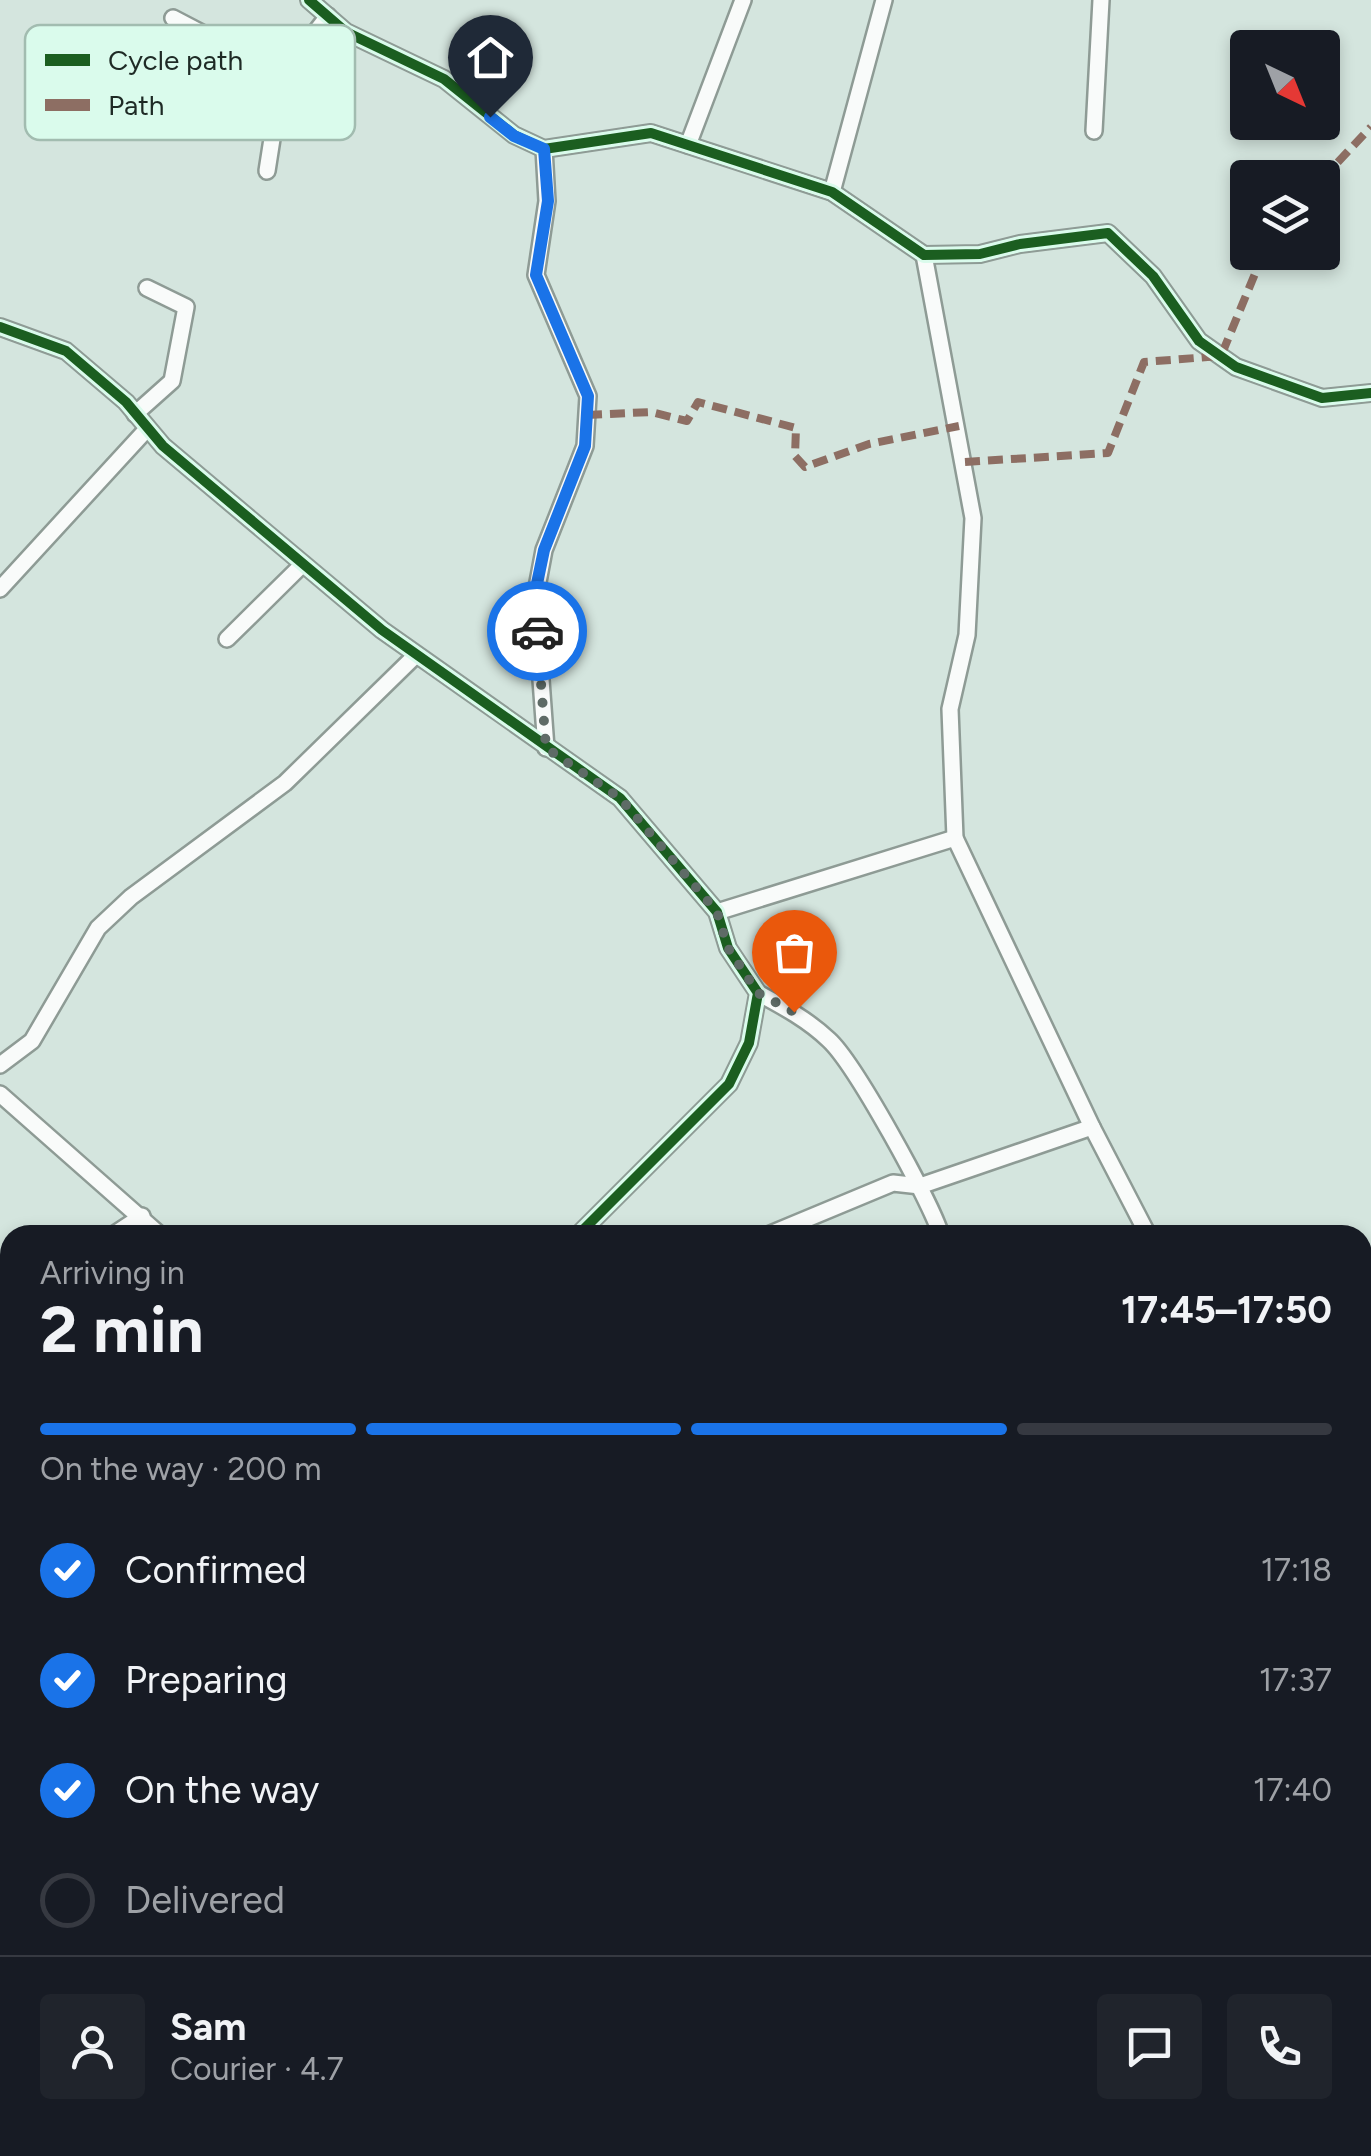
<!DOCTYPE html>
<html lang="en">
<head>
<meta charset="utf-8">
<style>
  body { margin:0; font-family:Figtree,sans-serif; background:#20242c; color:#f1f3f6; height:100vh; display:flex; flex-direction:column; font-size:38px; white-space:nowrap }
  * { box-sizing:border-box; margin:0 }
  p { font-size:32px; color:#9ea1a6 }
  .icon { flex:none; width:55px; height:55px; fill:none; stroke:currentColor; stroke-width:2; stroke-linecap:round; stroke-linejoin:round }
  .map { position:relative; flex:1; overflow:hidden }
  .drawer { position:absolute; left:0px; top:1225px; width:1372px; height:932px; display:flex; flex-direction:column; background:#171b24; border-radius:30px 30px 0 0; box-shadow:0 5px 15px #0003 }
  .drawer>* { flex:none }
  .needle { width:65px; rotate:137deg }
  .tools { position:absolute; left:1230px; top:30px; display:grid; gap:20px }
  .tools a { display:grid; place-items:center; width:110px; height:110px; border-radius:10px; background:#171b24; box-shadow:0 5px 15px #0003; font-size:50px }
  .pin { position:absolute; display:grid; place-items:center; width:85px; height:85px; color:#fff; margin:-102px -42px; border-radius:50% 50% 50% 0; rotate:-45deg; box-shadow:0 0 10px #0007 }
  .pin .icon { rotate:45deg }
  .courier { position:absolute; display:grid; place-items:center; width:100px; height:100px; margin:-50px; border:8px solid #1a73e8; border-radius:50%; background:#fff; color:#222; box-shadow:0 2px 12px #0007 }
  .head em { font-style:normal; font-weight:700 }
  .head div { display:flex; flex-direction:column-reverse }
  .head { display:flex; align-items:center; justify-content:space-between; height:170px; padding:0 40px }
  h1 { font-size:65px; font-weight:700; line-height:75px }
  .bar { display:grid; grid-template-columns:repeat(4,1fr); gap:15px 10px; align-content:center; height:120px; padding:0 40px }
  .bar i { height:12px; border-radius:8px; background:#363941 }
  .bar .selected { background:#1a73e8 }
  .bar p { grid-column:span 4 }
  .line { display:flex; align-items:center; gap:25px; padding:0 40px; border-top:2px solid #363941 }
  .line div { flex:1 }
  .round { display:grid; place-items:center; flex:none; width:105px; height:105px; border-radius:10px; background:#20242c }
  ol { padding:0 40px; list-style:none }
  li { display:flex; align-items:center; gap:30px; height:110px }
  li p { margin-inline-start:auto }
  li .icon { padding:10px; border-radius:50%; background:#1a73e8; color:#fff; stroke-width:4 }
  li:last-child { color:#9ea1a6 }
  li i { width:55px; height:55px; border:5px solid #363941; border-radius:50% }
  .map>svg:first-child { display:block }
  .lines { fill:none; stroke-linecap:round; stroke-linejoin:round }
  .minor-casing { stroke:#8e9b95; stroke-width:20 }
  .primary-casing { stroke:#86a6a2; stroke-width:30 }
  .minor { stroke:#f9fbfa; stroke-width:15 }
  .primary { stroke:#d7e7e6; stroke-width:25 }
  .quiet { stroke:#8d6e63; stroke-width:8; stroke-dasharray:15 8; stroke-linecap:butt }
  .cycleway-casing { stroke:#dafbec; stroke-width:16 }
  .cycleway { stroke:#1b5e20; stroke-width:10 }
  .done { stroke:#5e6b66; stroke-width:10; stroke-dasharray:0 18 }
  .route { stroke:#1a73e8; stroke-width:12 }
  .key { fill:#dafbec; stroke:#a2bcb0; stroke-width:2.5 }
  .key-label { font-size:28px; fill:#1e2a25 }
</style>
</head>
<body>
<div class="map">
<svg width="1371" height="2156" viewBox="0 0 1371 2156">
  <rect width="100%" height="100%" fill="#d4e5de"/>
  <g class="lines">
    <defs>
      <g id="minor">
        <path d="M309 0 346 32 444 79 514 135 544 149 651 133 832 192 924 255 980 254 1020 244 1108 233 1153 276 1199 341 1236 367 1322 398 1371 393"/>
        <path d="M173 18 282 75"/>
        <path d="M1094 131 1101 0"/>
        <path d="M688 145 743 0"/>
        <path d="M544 149 547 201 536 275 588 396 585 446 544 550 535 598 546 748"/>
        <path d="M267 171 282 75 328 16"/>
        <path d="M832 192 884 0"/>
        <path d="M924 255 973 518 967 635 950 709 955 838 1092 1127 1148 1235"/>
        <path d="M0 327 66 351 126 402 163 446 382 630 620 798 717 912 728 948 758 993 749 1043 729 1084 578 1235"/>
        <path d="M135 414 172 381 186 307 147 288"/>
        <path d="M0 589 147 429"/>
        <path d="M227 639 303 564"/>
        <path d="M717 912 955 838"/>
        <path d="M758 993C784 1007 808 1020 829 1040 855 1064 930 1200 941 1235"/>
        <path d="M0 1065 32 1041 98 928 131 897 285 783 416 655"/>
        <path d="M0 1094 160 1235"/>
        <path d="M113 1235 142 1216"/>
        <path d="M768 1235 893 1183 920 1186 1092 1127"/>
        <path d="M1362 1259 1371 1258"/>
        <path d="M0 1321 10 1313"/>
        <path d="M1362 1499 1371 1493"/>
        <path d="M1362 1655 1371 1673"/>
        <path d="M0 1867 10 1869"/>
        <path d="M0 1997 10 1989"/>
        <path d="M412 2148 452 2156"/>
        <path d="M665 2148 675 2156"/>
        <path d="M1321 2148 1332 2156"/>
        <path d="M649 2156 651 2148"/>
        <path d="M726 2156 734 2148"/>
      </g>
      <g id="primary">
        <path d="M1362 1994 1371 1988"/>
        <path d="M1120 2156 1131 2148"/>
      </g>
    </defs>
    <use href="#minor" class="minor-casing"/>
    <use href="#primary" class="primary-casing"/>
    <use href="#minor" class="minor"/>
    <use href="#primary" class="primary"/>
    <g class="quiet">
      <path d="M1322 179 1371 127"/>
      <path d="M587 415 651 412 687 421 698 402 796 428 795 456 805 467 869 444 959 426"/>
      <path d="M965 462 1108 453 1144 362 1221 356 1264 252"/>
      <path d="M0 1799 10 1812"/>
      <path d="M563 2148 564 2156"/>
    </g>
    <defs>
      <g id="cycleway">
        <path d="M309 0 346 32 444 79 514 135 544 149 651 133 832 192 924 255 980 254 1020 244 1108 233 1153 276 1199 341 1236 367 1322 398 1371 393"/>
        <path d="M0 327 66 351 126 402 163 446 382 630 620 798 717 912 728 948 758 993 749 1043 729 1084 578 1235"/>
      </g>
    </defs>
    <use href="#cycleway" class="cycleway-casing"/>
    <use href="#cycleway" class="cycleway"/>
  </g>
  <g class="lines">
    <path class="done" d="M537 631 546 748 620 798 717 912 728 948 758 993 794 1012"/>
    <path class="route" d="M490 117 514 136 544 149 548 201 536 275 588 396 585 446 544 550 534 598 537 631"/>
  </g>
  <rect x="25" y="25" width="330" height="115" rx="15" class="key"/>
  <rect x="45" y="54" width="45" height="12" fill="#1b5e20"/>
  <rect x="45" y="99" width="45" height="12" fill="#8d6e63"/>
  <g class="key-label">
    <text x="108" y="70">Cycle path</text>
    <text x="108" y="115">Path</text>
  </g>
</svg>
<div class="tools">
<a><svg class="needle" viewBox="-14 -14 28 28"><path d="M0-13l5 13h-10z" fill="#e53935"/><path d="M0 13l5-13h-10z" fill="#9ea1a6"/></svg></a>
<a><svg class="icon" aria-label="layers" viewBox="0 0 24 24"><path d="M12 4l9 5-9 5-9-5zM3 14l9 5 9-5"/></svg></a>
</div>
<div class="pin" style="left:794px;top:1012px;background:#ea580c"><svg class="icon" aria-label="bag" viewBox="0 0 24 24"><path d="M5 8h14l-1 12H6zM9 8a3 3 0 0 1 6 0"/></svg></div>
<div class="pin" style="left:490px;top:117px;background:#1f2937"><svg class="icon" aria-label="home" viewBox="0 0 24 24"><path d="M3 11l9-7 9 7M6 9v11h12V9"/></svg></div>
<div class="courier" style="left:537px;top:631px"><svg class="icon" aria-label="car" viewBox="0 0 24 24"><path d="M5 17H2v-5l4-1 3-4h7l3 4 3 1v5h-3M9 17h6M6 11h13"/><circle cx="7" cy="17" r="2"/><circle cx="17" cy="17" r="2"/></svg></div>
<section class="drawer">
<div class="head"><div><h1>2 min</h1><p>Arriving in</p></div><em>17:45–17:50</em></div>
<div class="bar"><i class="selected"></i><i class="selected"></i><i class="selected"></i><i></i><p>On the way · 200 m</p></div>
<ol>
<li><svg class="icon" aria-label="check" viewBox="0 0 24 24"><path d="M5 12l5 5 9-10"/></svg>Confirmed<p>17:18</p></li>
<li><svg class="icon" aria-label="check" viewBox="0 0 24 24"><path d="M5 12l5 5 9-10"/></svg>Preparing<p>17:37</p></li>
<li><svg class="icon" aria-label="check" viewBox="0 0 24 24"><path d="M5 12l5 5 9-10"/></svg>On the way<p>17:40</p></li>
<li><i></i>Delivered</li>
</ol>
<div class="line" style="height:180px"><a class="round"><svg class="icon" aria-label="person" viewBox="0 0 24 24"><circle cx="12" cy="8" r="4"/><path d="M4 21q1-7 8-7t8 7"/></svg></a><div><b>Sam</b><p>Courier · 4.7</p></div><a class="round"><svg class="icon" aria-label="chat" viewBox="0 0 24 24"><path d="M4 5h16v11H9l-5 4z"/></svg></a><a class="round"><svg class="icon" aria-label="phone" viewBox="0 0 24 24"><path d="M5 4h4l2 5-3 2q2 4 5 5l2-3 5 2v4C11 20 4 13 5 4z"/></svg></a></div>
</section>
</div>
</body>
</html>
